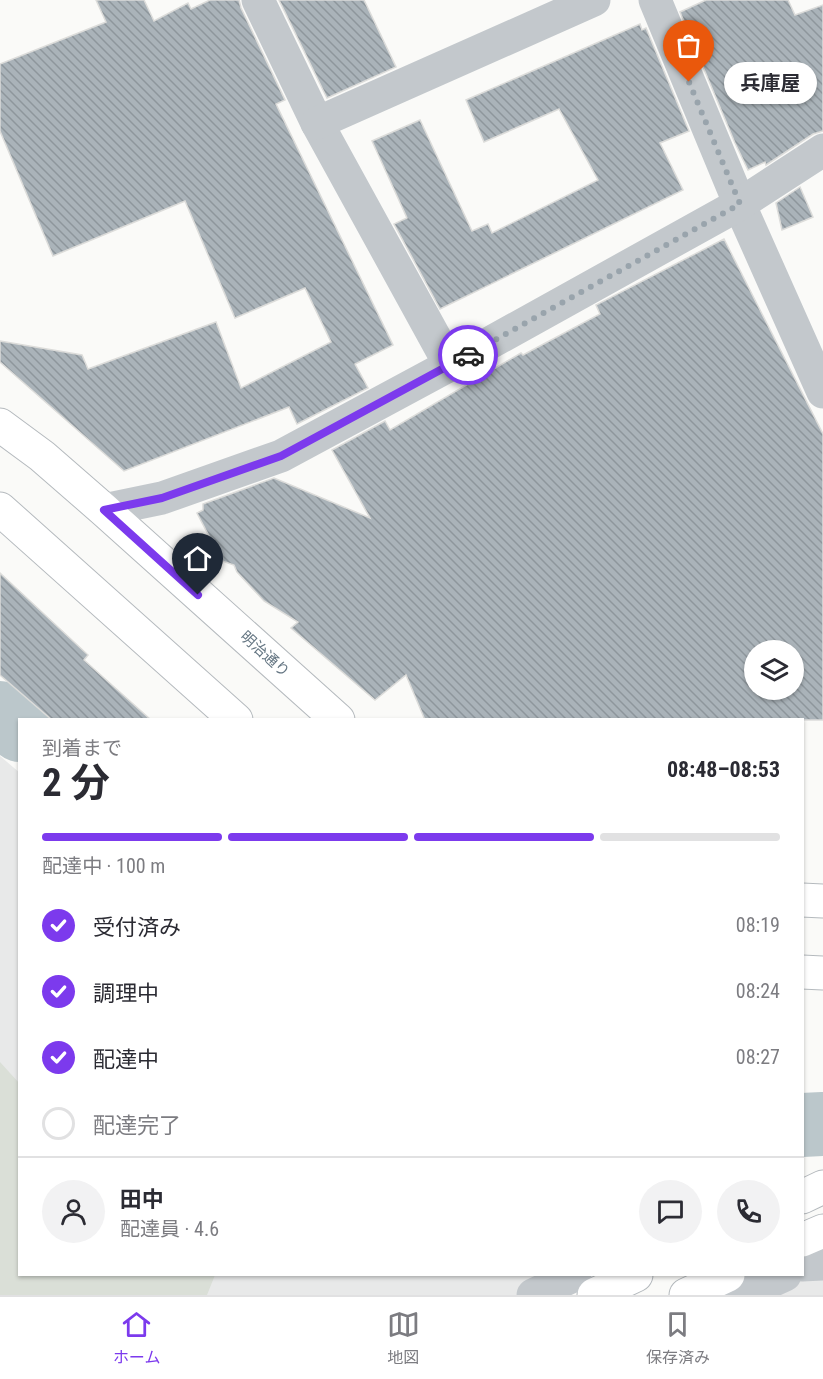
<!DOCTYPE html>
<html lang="ja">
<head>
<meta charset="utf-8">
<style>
  body { margin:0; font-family:"Roboto Condensed","Noto Sans JP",sans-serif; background:#f2f2f3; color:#2b2b33; height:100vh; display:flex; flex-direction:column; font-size:22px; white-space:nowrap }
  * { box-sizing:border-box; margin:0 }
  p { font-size:20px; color:#7c7c81 }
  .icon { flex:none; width:33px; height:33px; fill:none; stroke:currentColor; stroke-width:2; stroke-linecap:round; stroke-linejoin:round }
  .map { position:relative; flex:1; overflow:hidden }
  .panel { position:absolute; left:18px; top:718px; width:786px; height:558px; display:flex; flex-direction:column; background:#fff; border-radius:0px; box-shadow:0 2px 4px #0004 }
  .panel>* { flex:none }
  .buttons { position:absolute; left:744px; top:640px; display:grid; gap:12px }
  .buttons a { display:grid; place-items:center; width:60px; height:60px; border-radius:50%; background:#fff; box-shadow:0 2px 4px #0004; font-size:30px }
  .pin { position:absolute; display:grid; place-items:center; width:51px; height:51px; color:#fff; margin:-62px -26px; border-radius:50% 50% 50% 0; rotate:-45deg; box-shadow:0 0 6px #0007 }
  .pin .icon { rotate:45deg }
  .courier { position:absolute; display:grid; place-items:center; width:60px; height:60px; margin:-30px; border:4px solid #7c3aed; border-radius:50%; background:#fff; color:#222; box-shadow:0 2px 8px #0007 }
  .bubble { position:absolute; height:42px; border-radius:21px; background:#fff; box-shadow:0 2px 4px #0004; font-size:20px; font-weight:700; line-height:42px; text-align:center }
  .head em { font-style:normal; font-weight:700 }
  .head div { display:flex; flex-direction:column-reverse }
  .head { display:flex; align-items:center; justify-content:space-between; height:102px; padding:0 24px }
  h1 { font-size:39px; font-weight:700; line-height:45px }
  .bar { display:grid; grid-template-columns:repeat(4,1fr); gap:9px 6px; align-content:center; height:72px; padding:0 24px }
  .bar i { height:8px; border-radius:4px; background:#e1e1e2 }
  .bar .current { background:#7c3aed }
  .bar p { grid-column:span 4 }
  .line { display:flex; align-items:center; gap:15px; padding:0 24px; border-top:2px solid #e1e1e2 }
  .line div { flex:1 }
  .round { display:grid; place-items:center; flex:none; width:63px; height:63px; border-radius:32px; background:#f2f2f3 }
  ol { padding:0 24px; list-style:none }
  li { display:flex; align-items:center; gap:18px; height:66px }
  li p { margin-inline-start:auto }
  li .icon { padding:6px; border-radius:50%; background:#7c3aed; color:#fff; stroke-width:4 }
  li:last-child { color:#7c7c81 }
  li i { width:33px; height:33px; border:3px solid #e1e1e2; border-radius:50% }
  .tab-bar { display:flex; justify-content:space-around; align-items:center; height:84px; border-top:2px solid #e1e1e2; background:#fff; font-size:16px; color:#7c7c81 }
  .tab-bar a { display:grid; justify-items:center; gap:3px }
  .tab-bar .current { color:#7c3aed }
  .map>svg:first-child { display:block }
  .built { fill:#e8e9e9 }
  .pitch { fill:#dadfd7 }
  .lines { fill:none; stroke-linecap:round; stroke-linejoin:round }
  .river { stroke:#bbc7cb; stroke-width:64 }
  .building { fill:url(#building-back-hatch); stroke:#dcdcda; stroke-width:1.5; fill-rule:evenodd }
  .major-casing { stroke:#b5babe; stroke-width:35 }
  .highway-casing { stroke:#b4b9bd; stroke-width:35 }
  .minor { stroke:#c3c8cc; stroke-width:33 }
  .major { stroke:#fff; stroke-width:33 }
  .highway { stroke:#fff; stroke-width:33 }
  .done { stroke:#99a4ac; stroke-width:6; stroke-dasharray:0 10.8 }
  .route { stroke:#7c3aed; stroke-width:8 }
  .labels { text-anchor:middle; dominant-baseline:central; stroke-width:6; stroke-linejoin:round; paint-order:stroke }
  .street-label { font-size:15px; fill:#657683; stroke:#fff }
</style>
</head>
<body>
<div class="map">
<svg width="823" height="1295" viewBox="0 0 823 1295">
  <defs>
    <pattern id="building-back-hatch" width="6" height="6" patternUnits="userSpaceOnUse" patternTransform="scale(1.5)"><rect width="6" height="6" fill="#aab3b9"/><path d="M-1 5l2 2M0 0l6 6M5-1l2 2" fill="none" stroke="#8e969c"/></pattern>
  </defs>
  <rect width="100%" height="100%" fill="#fafaf8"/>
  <g class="built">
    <path d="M0 756 20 773V1275H558L516 1295H0Z"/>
    <path d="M823 1274V1295H758L803 1275Z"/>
  </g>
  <path class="pitch" d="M0 1062 19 1083 20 1275H215L207 1295H0Z"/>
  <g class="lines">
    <g class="river">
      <path d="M0 713 20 730"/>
      <path d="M802 1125 823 1124"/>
    </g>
  </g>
  <g class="building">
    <path d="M96 0H144L154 21 188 3 191 9 210 0H239L241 8 285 100 276 104 393 345 355 364 368 388 297 424 289 407 124 471 0 362V341L82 355 88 369 216 322 241 388 331 342 305 288 235 318 185 201 53 256 0 131V64L106 22Z"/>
    <path d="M279 0H364L396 67 327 98Z"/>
    <path d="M706 0H788L795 15 823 5V131L813 134 766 165 765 162 748 170 735 143 680 12Z"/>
    <path d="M640 24 642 30 646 28 689 131 660 143 683 190 440 309 394 224 407 218 372 141 420 120 472 231 488 224 492 233 598 180 559 109 484 142 466 100Z"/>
    <path d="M800 187 813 217 782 230 776 203Z"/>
    <path d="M724 239 823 434V720H425L406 675 375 700 291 628 298 622 264 601 237 572 234 565 222 561 197 513 203 510V504L274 478 370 518 332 450 385 421 390 430 521 353 523 355 600 314 596 305ZM754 651H794V690H754Z"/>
    <path d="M0 573 88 655 84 660 151 720H52L0 675Z"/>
  </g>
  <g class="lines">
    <defs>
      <g id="major">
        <path d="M0 425 42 456 104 510 338 720"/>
        <path d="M0 509 236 720"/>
        <path d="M802 900 823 901"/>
        <path d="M802 972 823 973"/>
      </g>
      <g id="highway">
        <path d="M802 1197 823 1187"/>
        <path d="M802 1240 823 1231"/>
        <path d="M594 1295 636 1275"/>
        <path d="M686 1295 728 1275"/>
      </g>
    </defs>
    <use href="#major" class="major-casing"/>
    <use href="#highway" class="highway-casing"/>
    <g class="minor">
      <path d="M258 0 317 123 450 365"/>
      <path d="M655 0 745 217 823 392"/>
      <path d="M317 123 594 0"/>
      <path d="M104 510 162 498 281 456 450 365 740 204 823 150"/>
      <path d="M802 1265 823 1264"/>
      <path d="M533 1295 575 1275"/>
      <path d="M741 1295 785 1275"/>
    </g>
    <use href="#major" class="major"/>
    <use href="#highway" class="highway"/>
  </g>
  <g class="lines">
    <path class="done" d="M468 355 740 204 689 82"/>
    <path class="route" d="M198 595 104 510 162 498 281 456 468 355"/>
  </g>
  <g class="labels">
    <g class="street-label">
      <text transform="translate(265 654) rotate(42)">明治通り</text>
    </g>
  </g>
</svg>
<div class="buttons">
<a><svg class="icon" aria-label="layers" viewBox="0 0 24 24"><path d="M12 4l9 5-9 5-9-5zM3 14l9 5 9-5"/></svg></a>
</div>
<div class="pin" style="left:689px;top:82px;background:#ea580c"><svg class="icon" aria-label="bag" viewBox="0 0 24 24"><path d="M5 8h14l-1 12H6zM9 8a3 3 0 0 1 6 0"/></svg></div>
<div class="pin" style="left:198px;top:595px;background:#1f2937"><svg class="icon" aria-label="home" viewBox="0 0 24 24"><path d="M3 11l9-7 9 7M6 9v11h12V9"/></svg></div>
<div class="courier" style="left:468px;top:355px"><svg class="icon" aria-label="car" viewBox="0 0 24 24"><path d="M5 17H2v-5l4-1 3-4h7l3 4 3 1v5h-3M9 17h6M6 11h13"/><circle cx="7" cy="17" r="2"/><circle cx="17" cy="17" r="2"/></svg></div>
<div class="bubble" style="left:724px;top:62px;width:93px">兵庫屋</div>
<section class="panel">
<div class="head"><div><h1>2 分</h1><p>到着まで</p></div><em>08:48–08:53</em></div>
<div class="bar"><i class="current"></i><i class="current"></i><i class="current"></i><i></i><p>配達中 · 100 m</p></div>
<ol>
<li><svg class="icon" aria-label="check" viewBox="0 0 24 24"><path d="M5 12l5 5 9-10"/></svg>受付済み<p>08:19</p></li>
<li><svg class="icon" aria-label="check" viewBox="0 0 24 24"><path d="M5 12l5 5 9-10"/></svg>調理中<p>08:24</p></li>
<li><svg class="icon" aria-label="check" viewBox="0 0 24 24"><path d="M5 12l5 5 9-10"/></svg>配達中<p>08:27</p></li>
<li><i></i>配達完了</li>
</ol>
<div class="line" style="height:108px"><a class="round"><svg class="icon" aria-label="person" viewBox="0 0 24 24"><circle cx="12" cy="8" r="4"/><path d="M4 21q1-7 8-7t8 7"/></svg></a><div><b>田中</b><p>配達員 · 4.6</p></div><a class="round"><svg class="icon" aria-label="chat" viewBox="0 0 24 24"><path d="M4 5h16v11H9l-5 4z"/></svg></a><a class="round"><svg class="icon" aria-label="phone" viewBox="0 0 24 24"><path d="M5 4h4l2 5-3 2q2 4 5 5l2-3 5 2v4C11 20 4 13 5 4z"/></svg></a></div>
</section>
</div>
<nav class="tab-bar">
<a class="current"><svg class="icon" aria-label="home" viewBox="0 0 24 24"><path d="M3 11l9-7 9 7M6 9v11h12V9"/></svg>ホーム</a>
<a><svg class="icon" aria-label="map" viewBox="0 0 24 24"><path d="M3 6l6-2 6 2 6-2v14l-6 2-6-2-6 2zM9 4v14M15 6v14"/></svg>地図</a>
<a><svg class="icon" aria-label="saved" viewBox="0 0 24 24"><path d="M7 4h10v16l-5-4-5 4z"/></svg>保存済み</a>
</nav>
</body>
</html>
